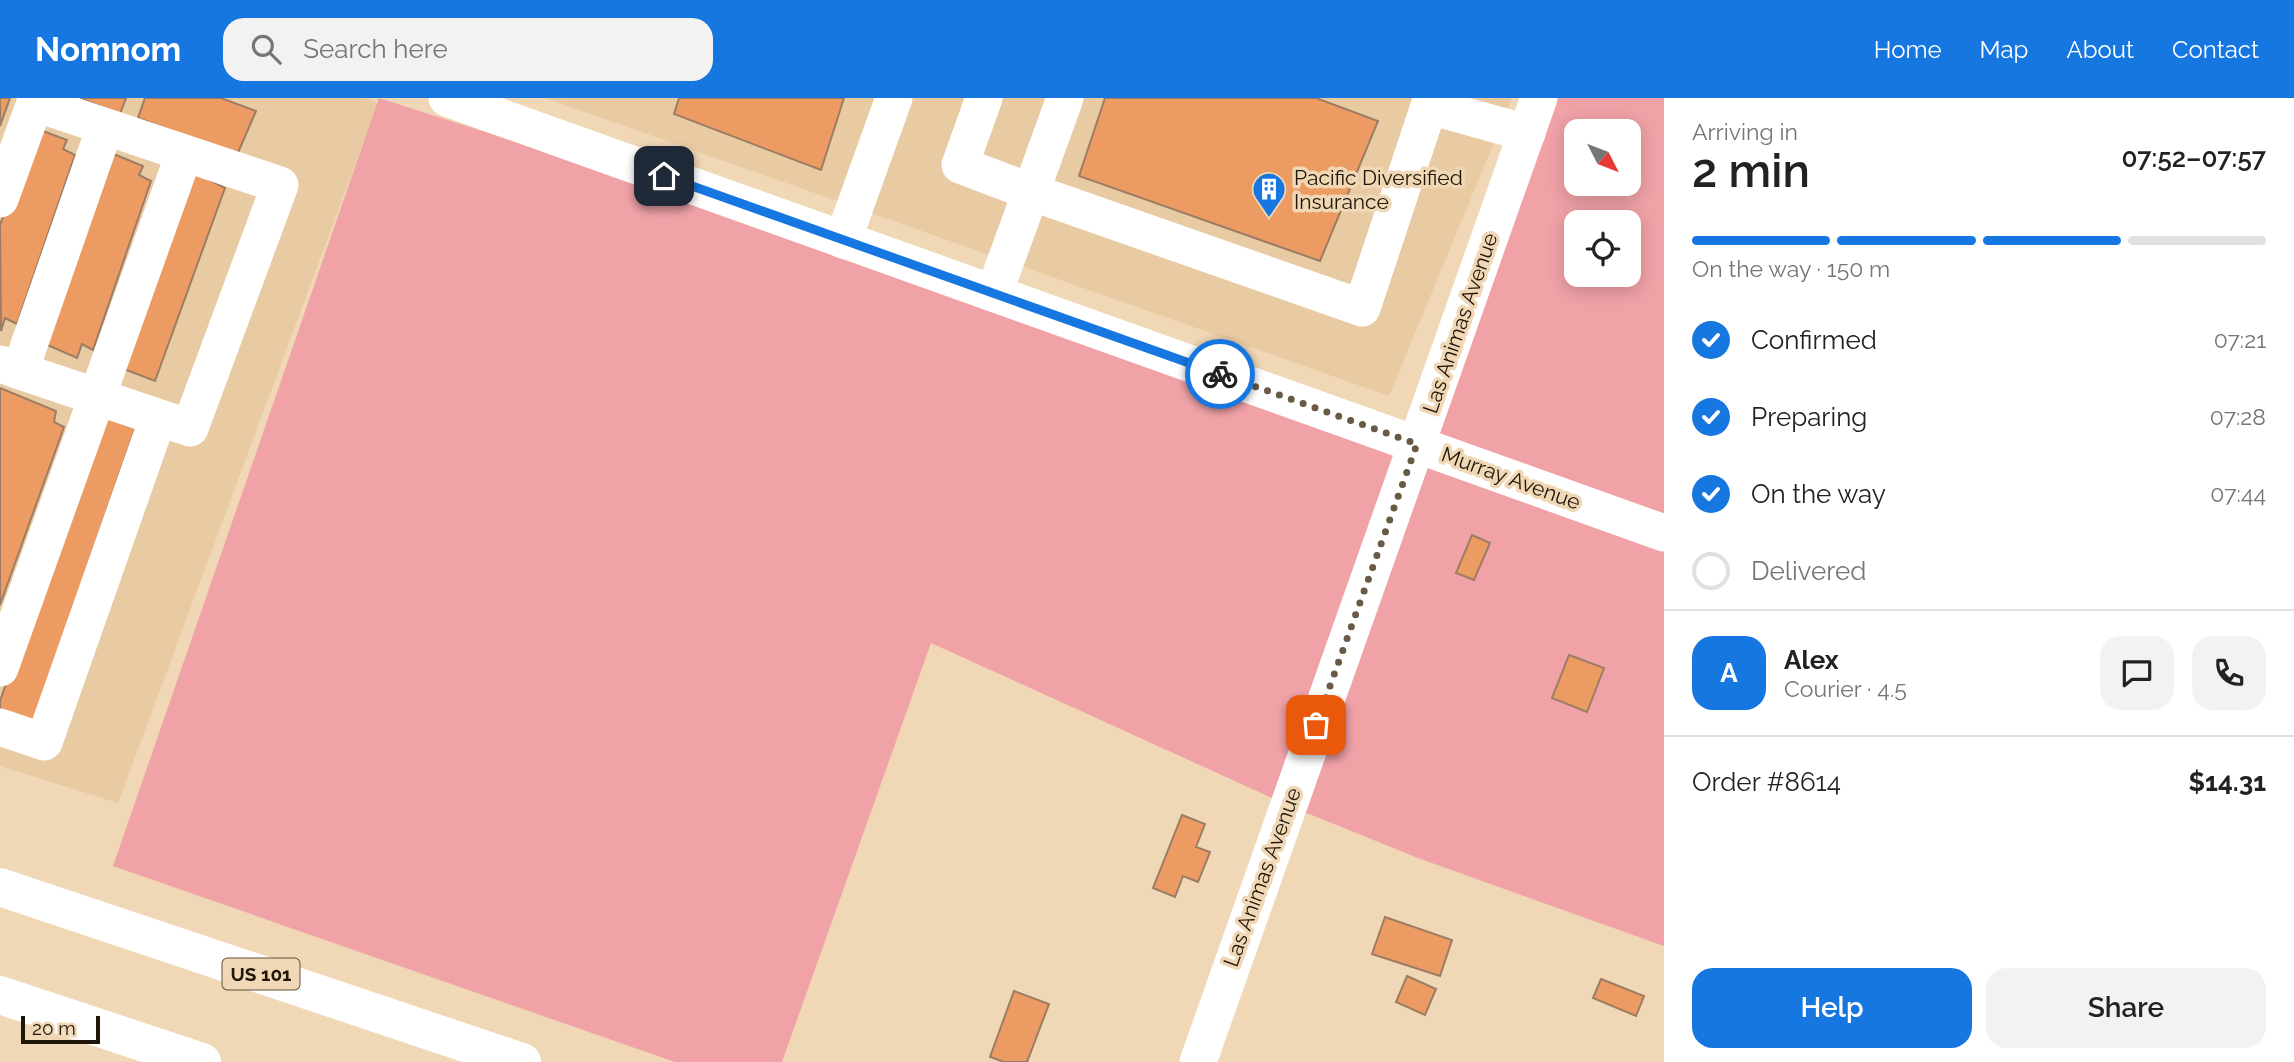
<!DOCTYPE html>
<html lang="en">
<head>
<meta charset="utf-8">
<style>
  body { margin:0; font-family:Raleway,sans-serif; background:#f2f2f2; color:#222; height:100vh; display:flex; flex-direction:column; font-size:26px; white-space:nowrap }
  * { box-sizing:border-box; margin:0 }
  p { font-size:23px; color:#767676 }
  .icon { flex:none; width:38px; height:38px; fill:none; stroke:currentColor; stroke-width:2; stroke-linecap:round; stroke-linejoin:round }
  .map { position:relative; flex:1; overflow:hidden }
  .details { display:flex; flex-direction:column; background:#fff; width:630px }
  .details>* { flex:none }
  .needle { width:46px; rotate:132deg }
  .buttons { position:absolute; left:1564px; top:21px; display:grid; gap:14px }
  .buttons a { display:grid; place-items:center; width:77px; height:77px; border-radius:14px; background:#fff; box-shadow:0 4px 18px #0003; font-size:35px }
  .scale { position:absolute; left:21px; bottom:18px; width:79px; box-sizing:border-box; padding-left:7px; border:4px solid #1f1609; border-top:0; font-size:19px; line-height:24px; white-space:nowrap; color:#1f1609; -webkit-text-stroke:5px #f0d7b5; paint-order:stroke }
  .pin { position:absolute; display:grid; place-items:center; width:60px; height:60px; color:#fff; margin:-30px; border-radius:14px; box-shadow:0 4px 10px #0006 }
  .courier { position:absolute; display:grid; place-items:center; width:70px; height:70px; margin:-35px; border:5px solid #1777e0; border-radius:50%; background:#fff; color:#222; box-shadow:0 2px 9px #0007 }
  .headline em { font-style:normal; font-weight:600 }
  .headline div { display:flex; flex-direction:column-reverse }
  .headline { display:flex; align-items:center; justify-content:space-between; height:119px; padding:0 28px }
  h1 { font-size:46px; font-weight:600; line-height:52px }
  .bar { display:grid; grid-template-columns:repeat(4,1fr); gap:10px 7px; align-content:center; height:84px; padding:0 28px }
  .bar i { height:9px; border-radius:5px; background:#e0e0e0 }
  .bar .current { background:#1777e0 }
  .bar p { grid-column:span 4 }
  .line { display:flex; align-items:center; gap:18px; padding:0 28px; border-top:2px solid #e0e0e0 }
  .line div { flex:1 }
  .round { display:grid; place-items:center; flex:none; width:74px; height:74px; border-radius:21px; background:#f2f2f2 }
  ol { padding:0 28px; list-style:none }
  li { display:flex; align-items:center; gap:21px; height:77px }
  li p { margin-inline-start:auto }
  li .icon { padding:7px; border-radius:50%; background:#1777e0; color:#fff; stroke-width:4 }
  li:last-child { color:#767676 }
  li i { width:38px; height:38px; border:4px solid #e0e0e0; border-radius:50% }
  .button { display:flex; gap:14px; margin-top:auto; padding:14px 28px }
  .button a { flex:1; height:80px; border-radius:21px; background:#1777e0; color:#fff; font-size:28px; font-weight:600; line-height:80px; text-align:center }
  .button a+a { background:#f2f2f2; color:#222 }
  header { display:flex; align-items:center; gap:42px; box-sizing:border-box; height:98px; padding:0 35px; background:#1777e0; color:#fff }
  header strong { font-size:33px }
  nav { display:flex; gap:38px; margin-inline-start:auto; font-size:24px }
  .search { width:490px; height:63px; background:#f2f2f2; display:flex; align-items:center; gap:18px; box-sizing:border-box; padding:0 24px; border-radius:21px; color:#767676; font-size:26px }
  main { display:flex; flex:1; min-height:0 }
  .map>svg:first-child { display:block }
  .built { fill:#e9cba3 }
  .green { fill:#f0a2a7; fill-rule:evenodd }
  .building { fill:#ec9c63; stroke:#9d7c65; stroke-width:2 }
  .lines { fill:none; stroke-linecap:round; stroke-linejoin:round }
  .minor { stroke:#fff; stroke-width:37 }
  .highway { stroke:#fff; stroke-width:38 }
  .done { stroke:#685a45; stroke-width:7; stroke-dasharray:0 12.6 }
  .route { stroke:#1777e0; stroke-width:9 }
  .labels { text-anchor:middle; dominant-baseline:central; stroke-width:7; stroke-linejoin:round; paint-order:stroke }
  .shield { fill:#f0d7b5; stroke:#5e503d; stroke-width:2 }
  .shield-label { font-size:19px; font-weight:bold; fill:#1f1609 }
  .poi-label { font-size:21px; fill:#1f1609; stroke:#f0d7b5; text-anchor:start }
  .street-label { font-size:21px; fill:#1f1609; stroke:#f0d7b5 }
</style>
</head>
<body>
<header>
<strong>Nomnom</strong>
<div class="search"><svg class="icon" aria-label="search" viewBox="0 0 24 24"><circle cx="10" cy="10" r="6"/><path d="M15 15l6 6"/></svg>Search here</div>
<nav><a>Home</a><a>Map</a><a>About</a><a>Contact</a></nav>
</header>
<main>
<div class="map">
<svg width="1664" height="964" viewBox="0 0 1664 964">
  <rect width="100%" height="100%" fill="#f0d7b5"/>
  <g class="built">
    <path d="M0 0H364L378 5 118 705 0 668Z"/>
    <path d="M545 0H1509L1512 1 1389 298Z"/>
  </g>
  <path class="green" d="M379 0 1013 203 1401 352 1538 0H1664V848L1418 760 1292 709 931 545 782 964H675L113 768ZM1577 33H1629V86H1577ZM1577 124H1629V177H1577Z"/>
  <g class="building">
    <path d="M0 0H10L0 28Z"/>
    <path d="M80 0H126L120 16Z"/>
    <path d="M145 0H221L256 13 237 57 138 20Z"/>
    <path d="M679 0H844L821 72 674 16Z"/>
    <path d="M1105 0H1316L1378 23 1320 163 1079 78Z"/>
    <path d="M35 30 67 42 63 51 75 57 17 226 5 220 1 233 0 127Z"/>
    <path d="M111 55 143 68 139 77 151 83 93 252 82 246 77 260 45 246Z"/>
    <path d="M193 73 225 90 155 283 121 270Z"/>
    <path d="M0 290 56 313 54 324 64 329 0 507Z"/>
    <path d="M101 311 136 328 32 628 0 615V603Z"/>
    <path d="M1472 437 1490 445 1474 482 1456 475Z"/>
    <path d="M1569 557 1604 570 1587 614 1552 600Z"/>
    <path d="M1182 717 1205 726 1196 749 1210 754 1198 784 1183 778 1175 799 1153 790Z"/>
    <path d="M1385 819 1452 842 1440 878 1372 856Z"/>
    <path d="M1407 878 1436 891 1425 917 1396 904Z"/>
    <path d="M1601 881 1644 898 1636 918 1593 900Z"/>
    <path d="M1014 893 1049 906 1027 964H1004L990 959Z"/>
  </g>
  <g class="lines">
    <g class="minor">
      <path d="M447 0 1664 435"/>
      <path d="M984 0 960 67 1031 94 1065 0"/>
      <path d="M0 101 35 5"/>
      <path d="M843 142 894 0"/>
      <path d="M994 195 1031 94 1362 210 1429 8 1527 35"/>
      <path d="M0 266 20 273 105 29"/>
      <path d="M20 273 190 330 280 87 35 5 36 0"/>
      <path d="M0 570 184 56"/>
      <path d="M0 629 44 644 158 320"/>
      <path d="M1198 964 1539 0"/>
    </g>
    <g class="highway">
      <path d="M0 789 522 964"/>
      <path d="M0 897 202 964"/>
    </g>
  </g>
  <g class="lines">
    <path class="done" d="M1220 276 1417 346 1316 627"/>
    <path class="route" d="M664 78 1220 276"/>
  </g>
  <defs>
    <symbol id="building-pin" viewBox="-11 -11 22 30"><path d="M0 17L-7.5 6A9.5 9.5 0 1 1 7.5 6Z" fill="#1777e0" stroke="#f0d7b5"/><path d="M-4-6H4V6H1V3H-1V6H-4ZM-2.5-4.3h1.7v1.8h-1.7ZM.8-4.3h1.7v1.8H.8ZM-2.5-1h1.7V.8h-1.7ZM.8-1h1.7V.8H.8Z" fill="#fff"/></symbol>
  </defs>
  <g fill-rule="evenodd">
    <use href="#building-pin" x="1250" y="72" width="38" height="52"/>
  </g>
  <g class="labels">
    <rect class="shield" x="222.5" y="860.5" width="77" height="31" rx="5"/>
    <g class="shield-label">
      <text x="261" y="876">US 101</text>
    </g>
    <g class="poi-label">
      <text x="1294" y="79">Pacific Diversified<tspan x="1294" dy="24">Insurance</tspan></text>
    </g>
    <g class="street-label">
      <text transform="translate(1460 225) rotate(-71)">Las Animas Avenue</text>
      <text transform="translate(1511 380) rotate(20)">Murray Avenue</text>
      <text transform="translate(1262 779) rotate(-70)">Las Animas Avenue</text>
    </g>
  </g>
</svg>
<div class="buttons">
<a><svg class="needle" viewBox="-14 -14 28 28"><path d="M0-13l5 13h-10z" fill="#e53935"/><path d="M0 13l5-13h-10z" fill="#767676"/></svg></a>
<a><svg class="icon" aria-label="locate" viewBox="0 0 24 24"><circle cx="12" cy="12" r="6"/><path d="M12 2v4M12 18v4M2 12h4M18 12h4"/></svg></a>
</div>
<div class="scale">20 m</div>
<div class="pin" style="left:1316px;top:627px;background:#ea580c"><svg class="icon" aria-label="bag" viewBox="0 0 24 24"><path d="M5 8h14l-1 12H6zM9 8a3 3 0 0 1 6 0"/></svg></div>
<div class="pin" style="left:664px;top:78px;background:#1f2937"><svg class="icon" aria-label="home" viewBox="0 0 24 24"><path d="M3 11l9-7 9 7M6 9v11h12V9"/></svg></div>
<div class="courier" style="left:1220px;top:276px"><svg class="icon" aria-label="bike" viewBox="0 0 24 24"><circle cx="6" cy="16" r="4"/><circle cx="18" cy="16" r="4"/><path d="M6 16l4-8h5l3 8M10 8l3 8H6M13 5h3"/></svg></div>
</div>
<section class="details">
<div class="headline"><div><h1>2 min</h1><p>Arriving in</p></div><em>07:52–07:57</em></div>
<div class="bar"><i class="current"></i><i class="current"></i><i class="current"></i><i></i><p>On the way · 150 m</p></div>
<ol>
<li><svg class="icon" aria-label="check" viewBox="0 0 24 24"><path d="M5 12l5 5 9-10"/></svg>Confirmed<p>07:21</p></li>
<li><svg class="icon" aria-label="check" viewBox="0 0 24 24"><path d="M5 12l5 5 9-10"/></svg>Preparing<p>07:28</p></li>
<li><svg class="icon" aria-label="check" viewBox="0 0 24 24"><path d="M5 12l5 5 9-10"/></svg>On the way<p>07:44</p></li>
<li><i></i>Delivered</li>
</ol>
<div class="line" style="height:126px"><b class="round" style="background:#1777e0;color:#fff">A</b><div><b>Alex</b><p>Courier · 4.5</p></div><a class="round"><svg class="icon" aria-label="chat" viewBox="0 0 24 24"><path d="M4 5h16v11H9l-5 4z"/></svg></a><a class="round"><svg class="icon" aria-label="phone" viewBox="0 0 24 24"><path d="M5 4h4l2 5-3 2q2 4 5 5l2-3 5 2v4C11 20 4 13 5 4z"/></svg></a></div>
<div class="line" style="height:91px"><div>Order #8614</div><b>$14.31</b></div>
<div class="button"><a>Help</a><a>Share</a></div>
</section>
</main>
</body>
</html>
